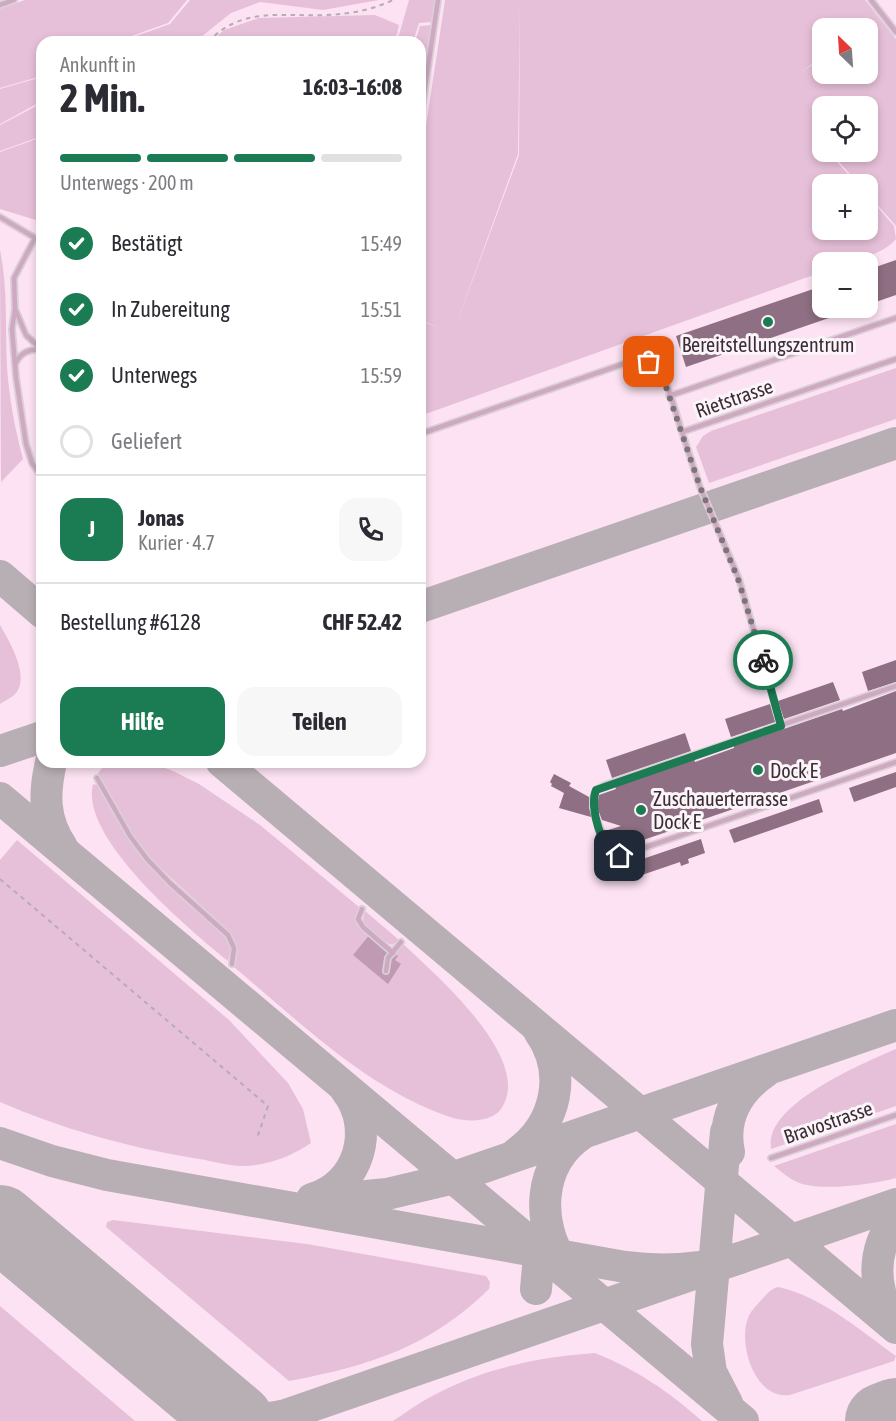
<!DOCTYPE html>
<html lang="de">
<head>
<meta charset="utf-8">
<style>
  body { margin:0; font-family:"Asap Condensed",sans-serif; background:#f7f7f7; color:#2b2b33; height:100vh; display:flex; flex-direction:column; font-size:22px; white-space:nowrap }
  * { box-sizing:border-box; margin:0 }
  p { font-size:20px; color:#7c7c81 }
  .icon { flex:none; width:33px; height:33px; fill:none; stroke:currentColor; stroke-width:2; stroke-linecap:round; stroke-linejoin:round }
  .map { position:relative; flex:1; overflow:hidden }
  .details { position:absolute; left:36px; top:36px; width:390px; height:732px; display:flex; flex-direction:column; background:#fff; border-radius:18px; box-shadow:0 3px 9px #0003 }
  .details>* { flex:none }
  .needle { width:39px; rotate:335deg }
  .tools { position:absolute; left:812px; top:18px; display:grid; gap:12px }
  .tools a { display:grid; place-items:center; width:66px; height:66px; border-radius:12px; background:#fff; box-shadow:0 3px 9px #0003; font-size:30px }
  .pin { position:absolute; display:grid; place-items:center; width:51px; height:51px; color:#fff; margin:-26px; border-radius:12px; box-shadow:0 3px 9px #0006 }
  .courier { position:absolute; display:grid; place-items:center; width:60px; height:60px; margin:-30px; border:4px solid #1b7b53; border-radius:50%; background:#fff; color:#222; box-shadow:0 2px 8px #0007 }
  .overview em { font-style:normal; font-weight:700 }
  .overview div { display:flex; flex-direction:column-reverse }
  .overview { display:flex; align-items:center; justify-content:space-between; height:102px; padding:0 24px }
  h1 { font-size:39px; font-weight:700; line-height:45px }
  .bar { display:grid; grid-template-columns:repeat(4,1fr); gap:9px 6px; align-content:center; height:72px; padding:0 24px }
  .bar i { height:8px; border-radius:4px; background:#e1e1e2 }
  .bar .selected { background:#1b7b53 }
  .bar p { grid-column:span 4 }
  .line { display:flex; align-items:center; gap:15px; padding:0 24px; border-top:2px solid #e1e1e2 }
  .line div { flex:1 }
  .round { display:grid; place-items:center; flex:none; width:63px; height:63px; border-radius:18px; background:#f7f7f7 }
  ol { padding:0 24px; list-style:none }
  li { display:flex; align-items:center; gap:18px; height:66px }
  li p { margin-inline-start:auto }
  li .icon { padding:6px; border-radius:50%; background:#1b7b53; color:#fff; stroke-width:4 }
  li:last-child { color:#7c7c81 }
  li i { width:33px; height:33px; border:3px solid #e1e1e2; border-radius:50% }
  .action { display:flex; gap:12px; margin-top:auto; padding:12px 24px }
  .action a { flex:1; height:69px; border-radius:18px; background:#1b7b53; color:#fff; font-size:24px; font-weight:700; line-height:69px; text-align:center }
  .action a+a { background:#f7f7f7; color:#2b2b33 }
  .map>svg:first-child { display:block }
  .built { fill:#fce2f2; fill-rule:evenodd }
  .green { fill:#e6c0d8; fill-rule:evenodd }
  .water { fill:#c099b2 }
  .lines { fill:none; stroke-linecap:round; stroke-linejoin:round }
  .taxiway { stroke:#b8afb5; stroke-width:32 }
  .runway { stroke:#b8afb5; stroke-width:76 }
  .building { fill:#8e6f83 }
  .service-casing { stroke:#d8d0d5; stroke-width:8 }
  .path { stroke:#b6adb3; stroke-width:2; stroke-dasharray:4.5 4.5; stroke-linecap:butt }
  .service { stroke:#cea9c1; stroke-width:4.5 }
  .done { stroke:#7e737a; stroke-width:6; stroke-dasharray:0 10.8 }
  .route { stroke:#1b7b53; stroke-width:8 }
  .poi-dot { fill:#1b7b53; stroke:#fbf4f8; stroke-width:2 }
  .labels { text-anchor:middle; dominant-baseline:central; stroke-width:6; stroke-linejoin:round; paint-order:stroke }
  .poi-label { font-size:20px; fill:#3b2d36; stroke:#fbf4f8; text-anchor:start }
  .street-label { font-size:20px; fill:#3b2d36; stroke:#fbf4f8 }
</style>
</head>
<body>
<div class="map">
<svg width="896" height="1421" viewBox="0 0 896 1421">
  <rect width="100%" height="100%" fill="#fbf4f8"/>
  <path class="built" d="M0 0H896V1421H0ZM822 28H867V74H822ZM42 42H420V762H42ZM822 106H867V152H822ZM822 184H867V230H822ZM822 262H867V308H822Z"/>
  <g class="green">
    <path d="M25 0H187L168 23 115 42H42V76L0 88V9Z"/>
    <path d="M190 0H379L323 10 260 2 231 13 201 37 200 42H119L170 24Z"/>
    <path d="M409 0H435L431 22 419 23 413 42H392L399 35Z"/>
    <path d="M445 0H520L518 154 453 333 519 155 520 0H865L896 39V226L867 193V184H859L830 152H867V106H822V143L813 134 822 145V152H828L857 184H822V230H867V195L894 226 896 239C878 259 847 262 822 262V272L420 416V321L438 327 420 320V166ZM822 28H867V63L876 74 867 65V74H822V59L801 72 822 57Z"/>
    <path d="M375 15 399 25 397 34 390 42H211L224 30 259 18Z"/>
    <path d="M432 25 420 104V42H415L420 26Z"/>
    <path d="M42 77V101L0 124V89Z"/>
    <path d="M42 103V136L0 151V125Z"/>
    <path d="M42 137V222L0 209V152Z"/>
    <path d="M0 250C8 288 5 328 7 367 9 398 15 429 23 459L1 482Z"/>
    <path d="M896 368V419L709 483 696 447 703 436 711 431Z"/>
    <path d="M0 625C9 641 33 680 13 696 9 699 4 701 0 704Z"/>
    <path d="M112 762H149L173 771 199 784 260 825 359 907 356 916 357 925 393 957 403 944C436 975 535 1060 501 1109 491 1123 465 1122 450 1117 367 1089 300 1022 234 967 239 954 238 944 230 932L155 863 133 837 98 773 106 764Z"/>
    <path d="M93 784 97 785C119 824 141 859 173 890 190 908 211 922 228 940L231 948 228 961C190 930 79 838 93 784Z"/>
    <path d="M17 840 229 1020 288 1083 303 1109 311 1143C292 1156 267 1166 243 1166 227 1166 209 1160 193 1158 127 1147 62 1129 0 1102V860Z"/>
    <path d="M365 911 399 940 392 945C381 941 369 931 363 921Z"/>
    <path d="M896 1049V1106L771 1149C771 1145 770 1139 772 1135 782 1098 863 1063 896 1049Z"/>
    <path d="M896 1124V1178C874 1184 829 1190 807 1185 794 1183 784 1174 774 1166Z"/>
    <path d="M113 1220 307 1244 486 1276 490 1282 489 1289C430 1347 369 1366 289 1381L106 1227 107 1222Z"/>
    <path d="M778 1287C821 1296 861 1331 896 1356L894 1361 790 1395C756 1400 739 1348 747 1321 749 1312 757 1305 763 1298 768 1293 771 1289 778 1287Z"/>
    <path d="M0 1306 135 1421H0Z"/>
    <path d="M595 1353C637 1370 668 1391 702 1421H393C408 1411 423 1400 440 1392 489 1367 541 1357 595 1353Z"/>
  </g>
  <path class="water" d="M371 933 398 956 395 960 401 964 388 984 353 955Z"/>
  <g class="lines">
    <g class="taxiway">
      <path d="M0 576 42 612"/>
      <path d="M420 607 896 443"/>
      <path d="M0 751 42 737"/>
      <path d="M51 762C44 793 43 819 62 847"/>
      <path d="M222 762 896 1328"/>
      <path d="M0 798 743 1421"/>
      <path d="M726 1132 707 1344 711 1372 727 1403"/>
      <path d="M0 1143 52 1161 107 1175 625 1267C665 1272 701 1270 740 1258"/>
      <path d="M729 1152C722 1119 737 1091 765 1072"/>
      <path d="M517 1153C557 1124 568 1072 539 1031"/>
      <path d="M312 1199C359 1186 376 1128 346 1090"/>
      <path d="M316 1201 387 1194 446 1180 896 1025"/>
      <path d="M564 1265C536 1224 537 1164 582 1134"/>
      <path d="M536 1289 541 1233"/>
      <path d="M894 1323C872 1290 871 1250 896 1218"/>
      <path d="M216 1404C236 1418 258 1421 282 1416"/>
      <path d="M268 1421 896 1204"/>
      <path d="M888 1421 896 1417"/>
    </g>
    <g class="runway">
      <path d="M0 1223 236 1421"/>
      <path d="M883 1421 896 1416"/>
    </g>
  </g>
  <g class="building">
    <path d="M896 260V295L867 305V270Z"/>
    <path d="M822 286V308L855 309 686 367 676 336Z"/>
    <path d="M896 660V682L868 691 862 672Z"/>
    <path d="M833 682 840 700 784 719 778 701Z"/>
    <path d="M896 691V753L617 849 614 847 608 830 621 826 602 820 597 807 599 795 616 789 615 786 694 759 695 762 734 748V746L842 709 843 711Z"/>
    <path d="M770 704 775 722 731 737 725 719Z"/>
    <path d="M685 733 691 751 612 778 606 760Z"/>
    <path d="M896 772V787L854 802 849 788Z"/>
    <path d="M554 774 571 783 569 786 589 797 591 817 559 808 564 793 551 786 552 784 550 782Z"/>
    <path d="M819 799 823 812 734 843 729 830Z"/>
    <path d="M701 839 705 853 688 859 689 863 681 866 680 862 636 877 631 863Z"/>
  </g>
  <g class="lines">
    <defs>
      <g id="service">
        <path d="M871 0 896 32"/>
        <path d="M0 5 14 0"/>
        <path d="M420 121 438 0"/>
        <path d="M0 217 42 242"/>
        <path d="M35 238 14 278 15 309 12 329 16 377 26 444 32 463 42 477"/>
        <path d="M16 311 26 335 42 350"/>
        <path d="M15 364C20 353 31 347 42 351"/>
        <path d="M669 396 896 318"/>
        <path d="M682 432 700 487 739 579 781 726"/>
        <path d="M420 434 626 363C636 360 646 358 654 365 668 377 676 415 682 432L896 359"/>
        <path d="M896 686 605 785 596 790 593 798V808L608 849 620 856 896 762"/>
        <path d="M97 778 130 836 147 859 170 883 228 935 234 948 232 964"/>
        <path d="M362 909 358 919 363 927 393 953"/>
        <path d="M386 971 388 958 401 942"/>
        <path d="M771 1158 896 1115"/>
      </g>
    </defs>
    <use href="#service" class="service-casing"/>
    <g class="path">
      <path d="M208 42C242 6 282 17 326 15 350 14 372 10 393 0"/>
      <path d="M0 879 268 1106 257 1138"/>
    </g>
    <use href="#service" class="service"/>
  </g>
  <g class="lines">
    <path class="done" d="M649 362 654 365 663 378 700 487 738 579 763 660"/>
    <path class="route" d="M620 856C601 851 589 807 596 790L781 726 763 660"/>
  </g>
  <g class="poi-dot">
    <circle cx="768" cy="322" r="6"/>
    <circle cx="758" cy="770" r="6"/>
    <circle cx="641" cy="810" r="6"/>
  </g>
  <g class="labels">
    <g class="poi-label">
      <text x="768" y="344" text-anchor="middle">Bereitstellungszentrum</text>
      <text x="770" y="770">Dock E</text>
      <text x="653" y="798">Zuschauerterrasse<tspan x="653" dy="23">Dock E</tspan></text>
    </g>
    <g class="street-label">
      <text transform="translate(734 398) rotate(-19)">Rietstrasse</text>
      <text transform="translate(828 1122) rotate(-19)">Bravostrasse</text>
    </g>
  </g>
</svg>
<div class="tools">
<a><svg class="needle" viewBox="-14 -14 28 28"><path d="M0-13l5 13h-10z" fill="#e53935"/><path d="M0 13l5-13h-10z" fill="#7c7c81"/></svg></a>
<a><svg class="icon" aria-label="locate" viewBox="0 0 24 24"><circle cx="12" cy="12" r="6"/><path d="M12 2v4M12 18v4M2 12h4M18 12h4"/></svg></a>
<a>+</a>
<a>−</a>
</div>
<div class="pin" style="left:649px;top:362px;background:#ea580c"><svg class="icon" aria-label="bag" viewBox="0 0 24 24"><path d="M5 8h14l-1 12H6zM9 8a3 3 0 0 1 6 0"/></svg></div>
<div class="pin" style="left:620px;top:856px;background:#1f2937"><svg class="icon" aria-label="home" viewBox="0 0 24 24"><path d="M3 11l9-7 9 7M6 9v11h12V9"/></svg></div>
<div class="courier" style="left:763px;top:660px"><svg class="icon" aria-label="bike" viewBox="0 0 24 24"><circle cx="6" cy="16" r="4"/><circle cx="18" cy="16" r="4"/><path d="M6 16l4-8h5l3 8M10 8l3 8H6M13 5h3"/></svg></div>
<section class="details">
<div class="overview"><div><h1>2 Min.</h1><p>Ankunft in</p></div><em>16:03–16:08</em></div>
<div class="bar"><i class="selected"></i><i class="selected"></i><i class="selected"></i><i></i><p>Unterwegs · 200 m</p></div>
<ol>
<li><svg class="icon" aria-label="check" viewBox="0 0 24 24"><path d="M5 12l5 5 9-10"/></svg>Bestätigt<p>15:49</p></li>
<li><svg class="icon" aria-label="check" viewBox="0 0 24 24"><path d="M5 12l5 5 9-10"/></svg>In Zubereitung<p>15:51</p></li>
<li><svg class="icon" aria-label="check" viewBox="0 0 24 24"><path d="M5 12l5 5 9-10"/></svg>Unterwegs<p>15:59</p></li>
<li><i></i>Geliefert</li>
</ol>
<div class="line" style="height:108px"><b class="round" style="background:#1b7b53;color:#fff">J</b><div><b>Jonas</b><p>Kurier · 4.7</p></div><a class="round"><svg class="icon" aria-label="phone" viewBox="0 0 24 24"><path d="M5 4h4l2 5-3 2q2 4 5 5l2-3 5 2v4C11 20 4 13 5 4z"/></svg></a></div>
<div class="line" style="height:78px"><div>Bestellung #6128</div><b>CHF 52.42</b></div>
<div class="action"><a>Hilfe</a><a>Teilen</a></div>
</section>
</div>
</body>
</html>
